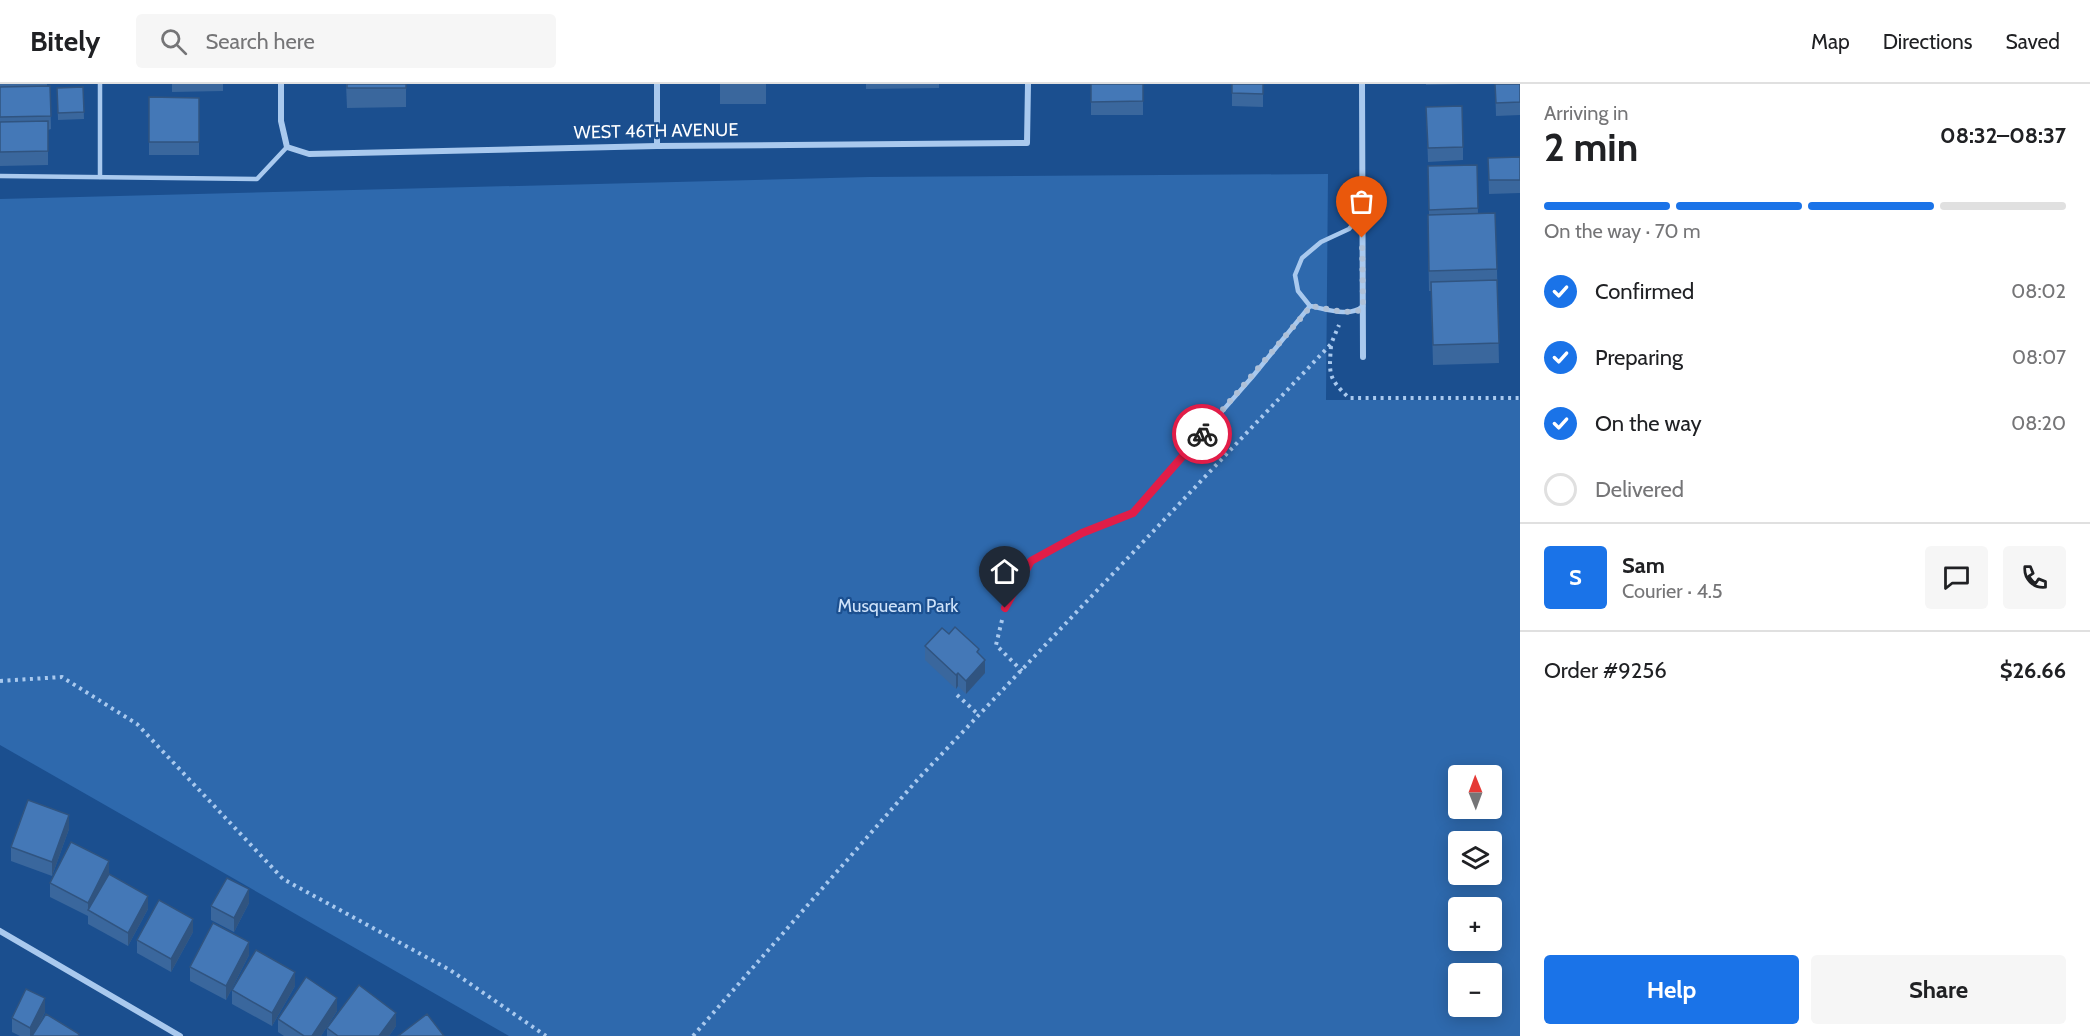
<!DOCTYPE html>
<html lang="en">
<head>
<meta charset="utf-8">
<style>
  body { margin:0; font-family:Cabin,sans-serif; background:#f6f6f6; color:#202124; height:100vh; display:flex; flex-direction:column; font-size:22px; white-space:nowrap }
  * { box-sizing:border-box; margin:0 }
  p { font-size:20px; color:#757577 }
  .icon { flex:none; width:33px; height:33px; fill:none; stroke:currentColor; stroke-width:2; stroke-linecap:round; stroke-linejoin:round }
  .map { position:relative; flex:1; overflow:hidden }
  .panel { display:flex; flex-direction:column; background:#fff; width:570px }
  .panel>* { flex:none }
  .needle { width:39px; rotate:359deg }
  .fabs { position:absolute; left:1448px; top:681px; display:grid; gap:12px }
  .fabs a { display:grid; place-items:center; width:54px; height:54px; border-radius:6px; background:#fff; box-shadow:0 3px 15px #0003; font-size:30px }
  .pin { position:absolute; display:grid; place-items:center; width:51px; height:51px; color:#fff; margin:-62px -26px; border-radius:50% 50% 50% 0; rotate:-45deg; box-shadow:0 0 6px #0007 }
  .pin .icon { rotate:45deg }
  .courier { position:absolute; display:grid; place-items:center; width:60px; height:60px; margin:-30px; border:4px solid #e11d48; border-radius:50%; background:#fff; color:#222; box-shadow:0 2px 8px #0007 }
  .overview em { font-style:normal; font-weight:700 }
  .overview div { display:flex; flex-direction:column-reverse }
  .overview { display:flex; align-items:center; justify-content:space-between; height:102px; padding:0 24px }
  h1 { font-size:39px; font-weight:700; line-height:45px }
  .bar { display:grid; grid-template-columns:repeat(4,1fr); gap:9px 6px; align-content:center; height:72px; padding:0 24px }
  .bar i { height:8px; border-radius:4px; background:#e0e0e0 }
  .bar .current { background:#1a73e8 }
  .bar p { grid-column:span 4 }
  .line { display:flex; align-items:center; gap:15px; padding:0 24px; border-top:2px solid #e0e0e0 }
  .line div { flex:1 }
  .round { display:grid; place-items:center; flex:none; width:63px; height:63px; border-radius:6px; background:#f6f6f6 }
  ol { padding:0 24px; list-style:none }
  li { display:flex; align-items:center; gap:18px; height:66px }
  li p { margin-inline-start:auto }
  li .icon { padding:6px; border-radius:50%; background:#1a73e8; color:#fff; stroke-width:4 }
  li:last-child { color:#757577 }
  li i { width:33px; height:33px; border:3px solid #e0e0e0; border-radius:50% }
  .action { display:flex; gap:12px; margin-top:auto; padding:12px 24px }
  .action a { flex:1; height:69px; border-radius:6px; background:#1a73e8; color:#fff; font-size:24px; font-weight:700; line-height:69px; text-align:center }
  .action a+a { background:#f6f6f6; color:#202124 }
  header { display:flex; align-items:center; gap:36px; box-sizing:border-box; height:84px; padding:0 30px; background:#fff; border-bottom:2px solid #e0e0e0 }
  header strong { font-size:28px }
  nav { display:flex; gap:33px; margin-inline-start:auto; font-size:21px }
  .search { width:420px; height:54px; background:#f6f6f6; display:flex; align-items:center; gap:15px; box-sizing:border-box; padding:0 21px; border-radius:6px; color:#757577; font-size:22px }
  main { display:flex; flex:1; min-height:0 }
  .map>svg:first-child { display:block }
  .park { fill:#2e69ad; fill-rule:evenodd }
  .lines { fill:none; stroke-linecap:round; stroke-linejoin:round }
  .path { stroke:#a9c9ee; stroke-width:4; stroke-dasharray:3 4.5; stroke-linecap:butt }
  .lane { stroke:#a9c9ee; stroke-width:4.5 }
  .street { stroke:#a9c9ee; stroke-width:6 }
  .wall { fill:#3a679d }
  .shaded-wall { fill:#305480 }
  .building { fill:#4478b7; stroke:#305480; stroke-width:1.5 }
  .done { stroke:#afc1d8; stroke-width:6; stroke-dasharray:0 10.8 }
  .route { stroke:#e11d48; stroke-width:8 }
  .labels { text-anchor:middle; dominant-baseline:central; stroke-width:4.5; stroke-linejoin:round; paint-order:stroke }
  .street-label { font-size:18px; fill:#fff; stroke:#1b4f8f }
  .park-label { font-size:18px; fill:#cfe3fa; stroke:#1b4f8f }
</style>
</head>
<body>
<header>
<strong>Bitely</strong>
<div class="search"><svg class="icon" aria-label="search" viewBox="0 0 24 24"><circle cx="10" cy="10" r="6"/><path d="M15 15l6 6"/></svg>Search here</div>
<nav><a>Map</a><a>Directions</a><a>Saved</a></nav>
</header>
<main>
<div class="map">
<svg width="1520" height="952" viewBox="0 0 1520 952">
  <rect width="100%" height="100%" fill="#1b4f8f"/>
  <path class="park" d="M1328 90 1326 316H1520V952H509L0 661V115L869 93ZM1458 692H1491V724H1458ZM1458 758H1491V790H1458ZM1458 824H1491V856H1458ZM1458 890H1491V922H1458Z"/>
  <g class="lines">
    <g class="path">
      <path d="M1331 262C1329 290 1328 294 1349 314H1520"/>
      <path d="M1002 536 996 561 1022 587"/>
      <path d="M0 597 62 593 137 640 283 795 450 886 546 952"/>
      <path d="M957 611 979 631"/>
      <path d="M693 952 919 694 1331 260 1339 241"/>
    </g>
    <g class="lane">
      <path d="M100 0V93"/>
      <path d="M0 92 257 95 287 63"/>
      <path d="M1361 131 1349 145 1321 158 1302 174 1295 191 1298 207 1310 222C1326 225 1350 234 1363 222"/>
      <path d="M1002 472 1025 487"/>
      <path d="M1005 524 1031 477 1082 449 1133 429 1253 292 1310 222"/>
    </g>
    <g class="street">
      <path d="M281 0V37L287 63 309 70 657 62 1027 59 1028 0"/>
      <path d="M1362 0 1363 273"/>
      <path d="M657 62V0"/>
      <path d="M0 847 180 952"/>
    </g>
  </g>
  <g class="wall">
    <path d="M0 0H47V2H50L51 45 48 46V81L0 82Z"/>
    <path d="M172 0H223V7L172 8Z"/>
    <path d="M346 0H406V23L347 24Z"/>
    <rect x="720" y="0" width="46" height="20"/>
    <path d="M866 0H939V4L866 5Z"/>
    <rect x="1091" y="0" width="52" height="31"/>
    <path d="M1232 0H1263V23L1232 22Z"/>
    <path d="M1426 0H1461L1426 1Z"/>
    <path d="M1495 0H1520V31L1496 32Z"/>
    <path d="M83 3 84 35 58 36 57 4Z"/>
    <path d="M149 13 199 14V71H149Z"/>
    <path d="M1426 23 1463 63V76L1428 78Z"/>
    <path d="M1520 73V109L1489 110 1488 74Z"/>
    <path d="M1477 81 1478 129 1497 185 1499 279 1433 281 1431 207H1429L1428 151V131H1429L1428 82Z"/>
    <path d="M949 550 979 570 985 589 966 610 958 602 956 605 925 576V562Z"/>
    <path d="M69 745 52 792 11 777V763Z"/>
    <path d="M109 790 148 825 128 862 88 840V831V832L50 813V799Z"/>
    <path d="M249 819 234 848 211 836V822Z"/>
    <path d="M193 848 171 888 137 869V856Z"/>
    <path d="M249 871 226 916 190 897V883Z"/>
    <path d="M295 902 272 942 232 920V906Z"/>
    <path d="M337 927 321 952H284L278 948V935Z"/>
    <path d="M45 928 36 947 79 952H20L12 948V934Z"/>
    <path d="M396 942 389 952H327V944Z"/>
  </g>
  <g class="shaded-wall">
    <path d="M985 576V589L966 610V597Z"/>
    <path d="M958 589V602L956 605V591Z"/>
    <path d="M69 731V745L52 792V778Z"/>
    <path d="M109 777V790L88 826V832V819Z"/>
    <path d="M249 805V819L234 848V834Z"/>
    <path d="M148 812V825L128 862V849Z"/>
    <path d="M193 835V848L171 888V875Z"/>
    <path d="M249 858V871L226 916V902Z"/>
    <path d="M295 888V902L272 942V929Z"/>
    <path d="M45 914V928L33 952H30V944Z"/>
    <path d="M337 914V927L321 952H312Z"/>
    <path d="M396 929V942L389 952H379Z"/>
  </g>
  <g class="building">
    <rect x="347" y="0" width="59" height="4"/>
    <path d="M1091 0H1143V17L1091 18Z"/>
    <path d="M1232 0H1263V10L1232 9Z"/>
    <path d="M1495 0H1520V18L1496 19Z"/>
    <path d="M50 2 51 32 0 33V3Z"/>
    <path d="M83 3 84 28 58 29 57 4Z"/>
    <path d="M149 13 199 14V58H149Z"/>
    <path d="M1462 22 1463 63 1428 64 1426 23Z"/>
    <path d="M48 37V67L0 68V38Z"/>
    <path d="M1520 73V96H1489L1488 74Z"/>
    <path d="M1477 81 1478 124 1429 126 1428 82Z"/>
    <path d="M1495 129 1497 185 1429 187 1428 131Z"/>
    <path d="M1497 196 1499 259 1433 261 1431 198Z"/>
    <path d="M955 543 979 565 977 568 985 576 966 597 958 589 956 591 925 562 942 544 949 550Z"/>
    <path d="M28 716 69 731 52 778 11 763Z"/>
    <path d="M71 758 109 777 88 819 50 799Z"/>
    <path d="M109 790 148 812 128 849 88 826Z"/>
    <path d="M227 794 249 805 234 834 211 822Z"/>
    <path d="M159 816 193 835 171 875 137 856Z"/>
    <path d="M213 839 249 858 226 902 190 883Z"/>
    <path d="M256 866 295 888 272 929 232 906Z"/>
    <path d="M306 893 337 914 312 952H304L278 935Z"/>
    <path d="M359 901 396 929 379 952H338L327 944Z"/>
    <path d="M26 905 45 914 30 944 12 934Z"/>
    <path d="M46 930 79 950 78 952H32Z"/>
    <path d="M427 930 444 952H398Z"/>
  </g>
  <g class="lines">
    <path class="done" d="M1202 350 1311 222 1344 228 1358 227 1363 222 1362 154"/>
    <path class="route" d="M1005 524 1031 477 1082 449 1133 429 1202 350"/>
  </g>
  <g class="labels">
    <g class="street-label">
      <text transform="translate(656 47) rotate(-1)">WEST 46TH AVENUE</text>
    </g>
    <g class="park-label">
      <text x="898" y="522">Musqueam Park</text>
    </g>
  </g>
</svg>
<div class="fabs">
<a><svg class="needle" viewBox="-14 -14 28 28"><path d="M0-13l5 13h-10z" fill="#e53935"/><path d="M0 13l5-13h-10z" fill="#757577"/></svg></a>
<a><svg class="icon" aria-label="layers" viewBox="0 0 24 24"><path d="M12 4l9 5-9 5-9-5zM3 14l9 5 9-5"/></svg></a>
<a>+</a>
<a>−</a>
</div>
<div class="pin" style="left:1362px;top:154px;background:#ea580c"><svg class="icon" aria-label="bag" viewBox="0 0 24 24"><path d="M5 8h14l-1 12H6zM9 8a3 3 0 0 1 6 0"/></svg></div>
<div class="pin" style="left:1005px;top:524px;background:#1f2937"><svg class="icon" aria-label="home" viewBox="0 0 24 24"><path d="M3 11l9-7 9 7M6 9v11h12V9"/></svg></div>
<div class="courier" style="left:1202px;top:350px"><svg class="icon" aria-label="bike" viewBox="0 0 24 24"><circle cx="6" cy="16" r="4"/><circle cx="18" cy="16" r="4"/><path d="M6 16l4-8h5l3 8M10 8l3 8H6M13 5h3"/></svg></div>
</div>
<section class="panel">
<div class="overview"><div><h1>2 min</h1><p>Arriving in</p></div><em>08:32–08:37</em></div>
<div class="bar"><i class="current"></i><i class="current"></i><i class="current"></i><i></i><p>On the way · 70 m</p></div>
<ol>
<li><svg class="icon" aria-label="check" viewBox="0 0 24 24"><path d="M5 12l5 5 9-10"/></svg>Confirmed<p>08:02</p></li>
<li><svg class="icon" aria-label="check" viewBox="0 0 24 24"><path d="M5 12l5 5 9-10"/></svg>Preparing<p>08:07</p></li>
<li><svg class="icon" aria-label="check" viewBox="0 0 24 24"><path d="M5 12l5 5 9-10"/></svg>On the way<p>08:20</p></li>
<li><i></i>Delivered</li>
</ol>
<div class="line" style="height:108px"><b class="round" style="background:#1a73e8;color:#fff">S</b><div><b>Sam</b><p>Courier · 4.5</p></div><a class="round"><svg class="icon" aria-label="chat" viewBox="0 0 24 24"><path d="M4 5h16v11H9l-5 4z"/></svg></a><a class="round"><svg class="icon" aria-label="phone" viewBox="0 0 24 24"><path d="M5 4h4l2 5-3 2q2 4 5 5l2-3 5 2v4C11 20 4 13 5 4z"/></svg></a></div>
<div class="line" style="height:78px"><div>Order #9256</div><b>$26.66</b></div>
<div class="action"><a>Help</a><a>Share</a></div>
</section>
</main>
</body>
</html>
